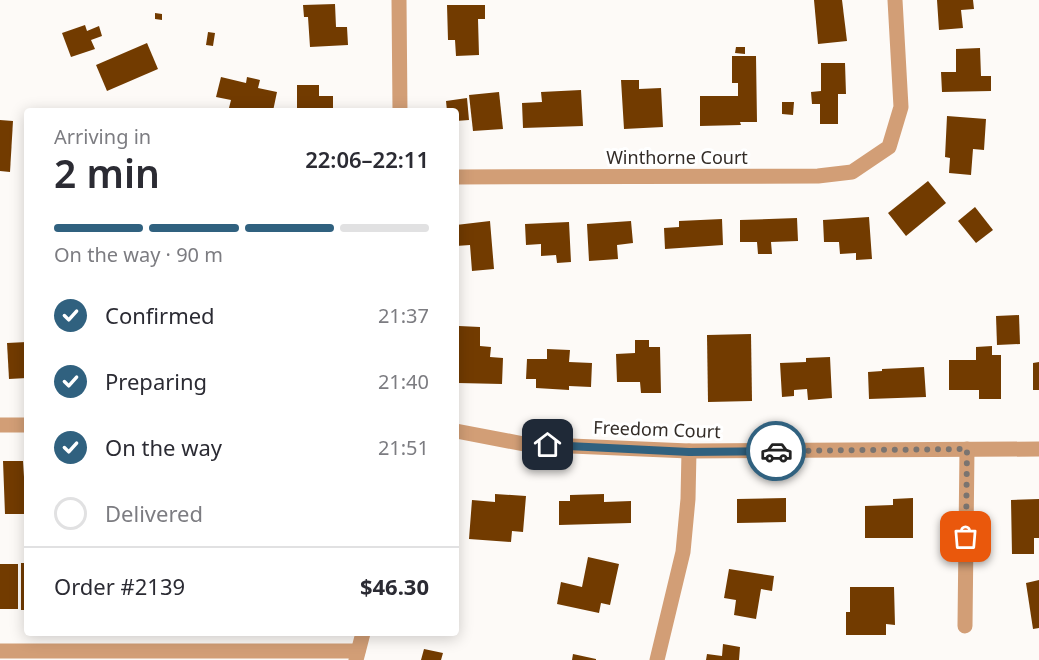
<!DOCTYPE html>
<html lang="en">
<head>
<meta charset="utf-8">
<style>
  body { margin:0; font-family:"Noto Sans",sans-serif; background:#f2f2f3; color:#2b2b33; height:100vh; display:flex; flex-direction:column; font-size:22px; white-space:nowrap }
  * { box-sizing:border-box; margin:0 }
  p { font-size:20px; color:#7c7c81 }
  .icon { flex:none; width:33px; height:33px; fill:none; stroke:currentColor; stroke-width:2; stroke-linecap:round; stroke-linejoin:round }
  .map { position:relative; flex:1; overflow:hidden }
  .side { position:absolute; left:24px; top:108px; width:435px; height:528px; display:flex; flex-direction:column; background:#fff; border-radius:6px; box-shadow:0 3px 15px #0003 }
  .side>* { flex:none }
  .pin { position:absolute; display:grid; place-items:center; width:51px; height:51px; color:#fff; margin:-26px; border-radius:12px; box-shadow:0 3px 9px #0006 }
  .courier { position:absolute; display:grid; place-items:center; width:60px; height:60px; margin:-30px; border:4px solid #30617f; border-radius:50%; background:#fff; color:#222; box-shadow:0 2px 8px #0007 }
  .summary em { font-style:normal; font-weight:600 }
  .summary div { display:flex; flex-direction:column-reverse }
  .summary { display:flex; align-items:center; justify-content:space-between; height:102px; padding:0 30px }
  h1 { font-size:39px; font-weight:600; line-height:45px }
  .bar { display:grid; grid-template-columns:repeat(4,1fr); gap:9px 6px; align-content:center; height:72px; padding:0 30px }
  .bar i { height:8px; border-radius:4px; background:#e1e1e2 }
  .bar .selected { background:#30617f }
  .bar p { grid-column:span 4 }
  .line { display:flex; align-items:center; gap:15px; padding:0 30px; border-top:2px solid #e1e1e2 }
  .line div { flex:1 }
  ol { padding:0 30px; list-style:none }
  li { display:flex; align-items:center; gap:18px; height:66px }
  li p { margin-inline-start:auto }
  li .icon { padding:6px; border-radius:50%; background:#30617f; color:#fff; stroke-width:4 }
  li:last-child { color:#7c7c81 }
  li i { width:33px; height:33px; border:3px solid #e1e1e2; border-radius:50% }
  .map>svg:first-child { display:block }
  .building { fill:#723b00 }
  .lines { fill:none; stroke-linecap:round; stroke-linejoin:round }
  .minor { stroke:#d29e76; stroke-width:15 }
  .done { stroke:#7a7470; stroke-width:6; stroke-dasharray:0 10.8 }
  .route { stroke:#30617f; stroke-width:8 }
  .labels { text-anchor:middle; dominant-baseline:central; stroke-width:6; stroke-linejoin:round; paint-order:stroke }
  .street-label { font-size:18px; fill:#332c27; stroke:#fff }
</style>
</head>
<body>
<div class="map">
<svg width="1039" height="660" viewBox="0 0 1039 660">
  <rect width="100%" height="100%" fill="#fdfaf7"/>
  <g class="building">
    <path d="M814 0H842L847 41 818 44Z"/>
    <path d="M937 0H973L974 9 961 10 963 28 939 30Z"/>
    <path d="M335 4 336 27H347L348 45 310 47 308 17H304L303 5Z"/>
    <path d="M447 5H485V19H478L479 55 456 56 455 40H448Z"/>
    <path d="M155 13 162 14V20L155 19Z"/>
    <path d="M85 25 87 31 99 26 102 36 91 40 95 49 71 57 62 33Z"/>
    <path d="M208 32 215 33 213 46 206 45Z"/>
    <path d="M147 43 158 69 107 91 96 65Z"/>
    <path d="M736 47H745V54L735 53Z"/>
    <path d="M980 48 981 76H991V91L942 92 941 72H956V49Z"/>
    <path d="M732 56H756L757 122H740L741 125 700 126V96H738V83H732Z"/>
    <path d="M821 63H845L846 94H838V124H820V104H812L811 92 821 91Z"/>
    <path d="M221 77 246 83 247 77 260 80 258 88 277 92 273 111H243L229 108 231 100 216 97Z"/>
    <path d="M621 80H639V89L661 88 663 127 624 129Z"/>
    <path d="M297 85H319V96H333V111H297Z"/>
    <path d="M581 90 583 126 523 128 522 103 542 102 541 92Z"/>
    <path d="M499 92 503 129 473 131 469 95Z"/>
    <path d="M467 98 469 120 456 121V111H447L446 101Z"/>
    <path d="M782 102H794L793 115 782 114Z"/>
    <path d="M947 116 986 119 984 150 973 149 971 175 949 173 950 158 945 157Z"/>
    <path d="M0 120 13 121 10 172 0 171Z"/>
    <path d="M928 181 946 203 906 236 888 213Z"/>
    <path d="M975 207 993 230 976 243 958 221Z"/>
    <path d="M869 217 872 259 856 260V253L840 254 839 242H824L823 220Z"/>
    <path d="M797 218 798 241 771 242 772 254H758L757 242H740V220Z"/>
    <path d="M722 219 723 245 665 249 664 228 679 227V221Z"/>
    <path d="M490 221 494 269 472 271 470 245 456 246V225Z"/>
    <path d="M631 221 633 243 617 245 618 259 589 261 587 224Z"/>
    <path d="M569 222 571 262 557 263 556 255 541 256V244L526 245 525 224Z"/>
    <path d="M1019 315 1020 344 997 345 996 316Z"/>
    <path d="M459 326 480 327V346L491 347 490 357 503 358 502 384 458 383Z"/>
    <path d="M751 334 752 401 708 402 707 335Z"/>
    <path d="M635 340H649V347H660L661 393H641L640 382H617L616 354 635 353Z"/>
    <path d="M27 342V378L9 379 7 343Z"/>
    <path d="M992 346V355H1001V399H979V390H949V360H976V347Z"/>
    <path d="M547 349 570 350 569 362 592 363 591 387 569 386V390L536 388V379H526L527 359H547Z"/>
    <path d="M830 357 832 398 808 400 807 389 794 390V396L782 397 780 363 806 362V358Z"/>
    <path d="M1039 362V390H1033V363Z"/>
    <path d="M924 367 926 397 869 399 868 372 882 371V369Z"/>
    <path d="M3 461H23L24 477H27V514H5Z"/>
    <path d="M495 494 526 496 523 532 512 531 511 542 469 539 472 500 495 502Z"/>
    <path d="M604 494V502L631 501V523L559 525V501H570V495Z"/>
    <path d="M786 498V522L737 523V499Z"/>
    <path d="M913 498V538H865V506L893 505V499Z"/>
    <path d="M1039 499V538H1034V554H1012L1011 500Z"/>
    <path d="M588 557 619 564 610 605 601 603 599 613 557 604 561 582 582 587Z"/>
    <rect x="21" y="563" width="6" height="47"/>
    <rect x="0" y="564" width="18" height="45"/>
    <path d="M729 569 774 576 772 591 761 589 756 619 734 615 736 600 724 598Z"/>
    <path d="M1039 580V628L1033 629 1026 583Z"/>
    <path d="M850 587H894L895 625 886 624V635H846V612H850Z"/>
    <path d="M723 644 740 647 739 660H706L707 654 722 656Z"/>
    <path d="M424 649 443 653 441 660H421Z"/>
    <path d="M573 654 596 659V660H572Z"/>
  </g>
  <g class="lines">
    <g class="minor">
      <path d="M399 0 400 111"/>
      <path d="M456 177 818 176 852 172 889 147 901 107 895 0"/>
      <path d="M0 425H27"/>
      <path d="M456 431 524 444 689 451 1039 449"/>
      <path d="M965 626 967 449"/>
      <path d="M0 651H358"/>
      <path d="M356 660 363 633"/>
      <path d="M657 660 683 552 688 499 689 451"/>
    </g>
  </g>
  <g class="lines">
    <path class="done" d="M776 451 967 449 966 537"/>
    <path class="route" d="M548 445 689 452 776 451"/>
  </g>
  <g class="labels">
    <g class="street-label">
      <text x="677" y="157">Winthorne Court</text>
      <text transform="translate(657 429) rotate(2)">Freedom Court</text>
    </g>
  </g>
</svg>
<div class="pin" style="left:966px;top:537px;background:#ea580c"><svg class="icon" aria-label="bag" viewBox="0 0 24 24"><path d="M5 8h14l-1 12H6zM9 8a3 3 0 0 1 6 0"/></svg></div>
<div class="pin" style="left:548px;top:445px;background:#1f2937"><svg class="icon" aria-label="home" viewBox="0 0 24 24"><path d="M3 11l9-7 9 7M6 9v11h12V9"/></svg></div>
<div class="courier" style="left:776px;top:451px"><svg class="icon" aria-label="car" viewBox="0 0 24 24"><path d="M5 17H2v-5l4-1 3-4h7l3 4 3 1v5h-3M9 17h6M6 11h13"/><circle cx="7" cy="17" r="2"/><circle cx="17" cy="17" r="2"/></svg></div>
<section class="side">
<div class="summary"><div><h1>2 min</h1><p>Arriving in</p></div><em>22:06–22:11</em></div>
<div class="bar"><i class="selected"></i><i class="selected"></i><i class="selected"></i><i></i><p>On the way · 90 m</p></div>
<ol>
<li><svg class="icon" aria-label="check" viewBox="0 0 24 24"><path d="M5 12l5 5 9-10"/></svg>Confirmed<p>21:37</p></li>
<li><svg class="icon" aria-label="check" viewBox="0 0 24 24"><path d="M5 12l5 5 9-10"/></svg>Preparing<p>21:40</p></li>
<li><svg class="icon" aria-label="check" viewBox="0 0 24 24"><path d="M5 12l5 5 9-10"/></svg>On the way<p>21:51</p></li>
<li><i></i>Delivered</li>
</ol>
<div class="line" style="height:78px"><div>Order #2139</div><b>$46.30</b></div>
</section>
</div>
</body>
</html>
